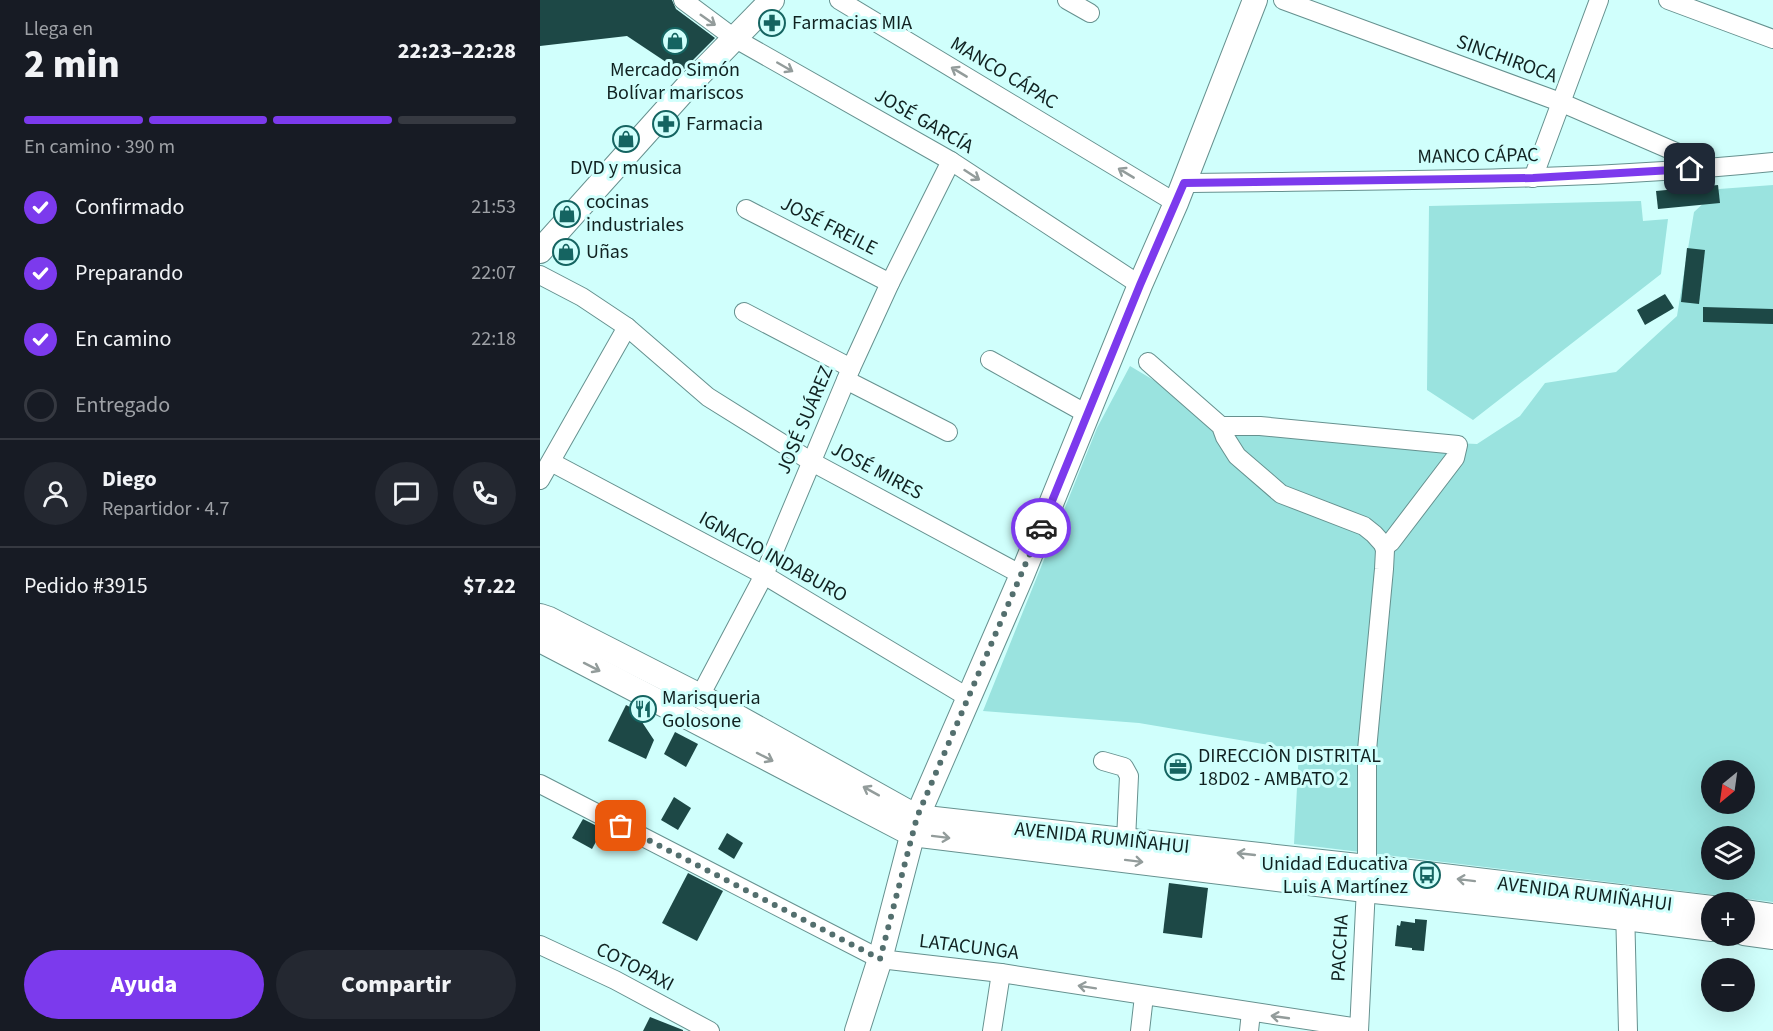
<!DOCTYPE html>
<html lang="es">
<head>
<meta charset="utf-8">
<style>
  body { margin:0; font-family:"Source Sans 3",sans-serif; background:#242831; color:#f1f3f6; height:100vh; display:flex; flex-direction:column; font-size:22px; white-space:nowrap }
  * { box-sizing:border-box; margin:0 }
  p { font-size:20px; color:#9ea1a6 }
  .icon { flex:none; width:33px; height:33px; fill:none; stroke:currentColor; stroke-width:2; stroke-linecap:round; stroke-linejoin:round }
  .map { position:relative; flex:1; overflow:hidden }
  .drawer { display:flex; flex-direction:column; background:#171b24; width:540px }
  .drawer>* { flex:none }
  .needle { width:39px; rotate:209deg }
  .buttons { position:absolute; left:1161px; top:760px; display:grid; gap:12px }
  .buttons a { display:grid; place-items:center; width:54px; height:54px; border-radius:50%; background:#171b24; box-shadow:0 6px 24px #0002; font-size:30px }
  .pin { position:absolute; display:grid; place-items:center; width:51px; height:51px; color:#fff; margin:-26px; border-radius:12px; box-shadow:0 3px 9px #0006 }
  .courier { position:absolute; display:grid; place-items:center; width:60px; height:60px; margin:-30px; border:4px solid #7c3aed; border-radius:50%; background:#fff; color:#222; box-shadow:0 2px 8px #0007 }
  .head em { font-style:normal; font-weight:800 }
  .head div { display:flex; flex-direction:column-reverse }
  .head { display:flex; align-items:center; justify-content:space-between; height:102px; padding:0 24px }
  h1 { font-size:39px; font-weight:800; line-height:45px }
  .bar { display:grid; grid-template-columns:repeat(4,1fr); gap:9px 6px; align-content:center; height:72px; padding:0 24px }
  .bar i { height:8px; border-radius:4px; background:#363941 }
  .bar .active { background:#7c3aed }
  .bar p { grid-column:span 4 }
  .line { display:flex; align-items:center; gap:15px; padding:0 24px; border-top:2px solid #363941 }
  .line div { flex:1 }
  .round { display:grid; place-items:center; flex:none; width:63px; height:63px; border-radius:32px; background:#242831 }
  ol { padding:0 24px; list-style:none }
  li { display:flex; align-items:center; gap:18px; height:66px }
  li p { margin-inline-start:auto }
  li .icon { padding:6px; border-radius:50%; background:#7c3aed; color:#fff; stroke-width:4 }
  li:last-child { color:#9ea1a6 }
  li i { width:33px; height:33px; border:3px solid #363941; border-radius:50% }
  .action { display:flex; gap:12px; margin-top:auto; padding:12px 24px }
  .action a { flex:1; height:69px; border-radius:36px; background:#7c3aed; color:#fff; font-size:24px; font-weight:800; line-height:69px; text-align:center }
  .action a+a { background:#242831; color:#f1f3f6 }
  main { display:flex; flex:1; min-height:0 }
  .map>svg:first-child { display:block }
  .green { fill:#9ae3df; fill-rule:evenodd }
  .building { fill:#1d4846 }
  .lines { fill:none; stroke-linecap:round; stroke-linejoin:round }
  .minor-casing { stroke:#66918f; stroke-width:20 }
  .major-casing { stroke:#66918f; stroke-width:26 }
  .minor { stroke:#fff; stroke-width:18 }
  .major { stroke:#fff; stroke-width:24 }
  .oneway { stroke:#939c9b }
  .done { stroke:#536f6e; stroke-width:6; stroke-dasharray:0 10.8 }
  .route { stroke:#7c3aed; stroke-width:8 }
  .labels { text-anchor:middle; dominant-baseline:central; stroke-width:6; stroke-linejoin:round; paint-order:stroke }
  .poi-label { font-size:20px; fill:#102221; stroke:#d0fffc; text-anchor:start }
  .street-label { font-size:20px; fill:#102221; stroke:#d0fffc }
</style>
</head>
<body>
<main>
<section class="drawer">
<div class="head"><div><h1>2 min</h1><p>Llega en</p></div><em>22:23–22:28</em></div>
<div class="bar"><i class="active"></i><i class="active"></i><i class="active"></i><i></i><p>En camino · 390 m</p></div>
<ol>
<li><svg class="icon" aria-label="check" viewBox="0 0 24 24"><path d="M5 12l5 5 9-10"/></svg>Confirmado<p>21:53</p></li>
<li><svg class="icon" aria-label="check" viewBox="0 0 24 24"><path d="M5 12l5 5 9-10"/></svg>Preparando<p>22:07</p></li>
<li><svg class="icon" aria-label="check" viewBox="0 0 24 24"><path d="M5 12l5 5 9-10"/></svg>En camino<p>22:18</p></li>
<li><i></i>Entregado</li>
</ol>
<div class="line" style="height:108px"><a class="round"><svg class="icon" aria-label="person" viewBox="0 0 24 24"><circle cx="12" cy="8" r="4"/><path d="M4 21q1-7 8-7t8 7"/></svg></a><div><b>Diego</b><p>Repartidor · 4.7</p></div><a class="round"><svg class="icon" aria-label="chat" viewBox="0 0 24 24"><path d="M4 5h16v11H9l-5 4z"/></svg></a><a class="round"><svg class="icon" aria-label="phone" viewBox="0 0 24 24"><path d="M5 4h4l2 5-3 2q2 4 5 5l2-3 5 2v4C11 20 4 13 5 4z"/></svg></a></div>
<div class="line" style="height:78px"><div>Pedido #3915</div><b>$7.22</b></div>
<div class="action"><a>Ayuda</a><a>Compartir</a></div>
</section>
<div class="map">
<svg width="1233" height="1031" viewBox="0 0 1233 1031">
  <rect width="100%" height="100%" fill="#d0fffc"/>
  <g class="green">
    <path d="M1233 185V902L754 844 759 750 599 723 443 711 557 428 590 366 702 433 937 444 980 416 1005 383 1076 372 1137 316 1154 212 1179 189ZM1172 771H1204V804H1172ZM1172 837H1204V870H1172Z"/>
    <path d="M1101 201 1103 221 1128 219 1121 274 933 420 887 390 889 206Z"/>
  </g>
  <g class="building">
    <path d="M0 0H132L136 9 175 38 141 72 87 36 0 46Z"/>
    <path d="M1178 185 1180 203 1118 209 1116 191Z"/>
    <path d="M1147 248 1165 250 1159 304 1141 302Z"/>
    <path d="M1125 294 1134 308 1105 325 1097 310Z"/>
    <path d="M1163 307 1233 309V324L1163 322Z"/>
    <path d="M86 705 106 715 102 722 114 740 106 759 68 741Z"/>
    <path d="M135 732 158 744 146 767 124 754Z"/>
    <path d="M134 797 151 808 138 830 121 820Z"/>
    <path d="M43 819 63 829 52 849 32 838Z"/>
    <path d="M187 833 203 843 194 859 178 849Z"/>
    <path d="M148 873 183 891 157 941 122 923Z"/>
    <path d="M629 883 668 888 662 938 623 933Z"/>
    <path d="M875 919 887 920 884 951 872 950V948L855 946 857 925 860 926 861 921 875 923Z"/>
    <path d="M110 1017 143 1030V1031H103Z"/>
  </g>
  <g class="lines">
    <defs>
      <g id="minor">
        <path d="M143 0 194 38 411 161 600 285"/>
        <path d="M299 0 636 203"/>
        <path d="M527 0 550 13"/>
        <path d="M743 0 1020 102 1168 166"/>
        <path d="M1128 0 1233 39"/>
        <path d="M993 178 1059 0"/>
        <path d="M644 183C840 180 1038 182 1233 162"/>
        <path d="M206 209 350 283"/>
        <path d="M0 275 42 297 87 327 168 397 272 462 482 575"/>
        <path d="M204 312 311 368"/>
        <path d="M450 360 547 414"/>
        <path d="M608 362 681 426 685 437 697 456 741 494 824 526 834 534 843 544 845 550 844 569 827 750V867L819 1031"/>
        <path d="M306 380 408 432"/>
        <path d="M681 426H720L918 445 915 458 851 542 847 545 843 544"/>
        <path d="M11 462 224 575 429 698"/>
        <path d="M0 480 87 327"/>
        <path d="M160 696 224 575 311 368 350 283 411 161"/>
        <path d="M563 761 584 767 589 776 586 840"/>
        <path d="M0 784 340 959 461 973 819 1028"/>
        <path d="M1085 907 1088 1031"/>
        <path d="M0 945 75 980 170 1031"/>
        <path d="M452 1031 461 973"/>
        <path d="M600 1031 604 996"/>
        <path d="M709 1031 711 1012"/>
      </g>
      <g id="major">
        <path d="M0 251 147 87 232 0"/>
        <path d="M0 616 9 619 160 696 377 817 836 868 1172 908"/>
        <path d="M0 640 372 834 825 890 1085 918 1172 929"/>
        <path d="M1204 912 1233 916"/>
        <path d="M1204 933 1233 937"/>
        <path d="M317 1031 340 959 377 817 482 575 600 285 636 203 715 0"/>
      </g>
    </defs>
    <use href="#minor" class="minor-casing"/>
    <use href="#major" class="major-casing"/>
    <use href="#minor" class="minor"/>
    <use href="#major" class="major"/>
  </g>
  <defs><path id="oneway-shaft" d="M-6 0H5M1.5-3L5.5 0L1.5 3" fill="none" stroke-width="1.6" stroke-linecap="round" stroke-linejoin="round" transform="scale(1.5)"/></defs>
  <g class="oneway">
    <use href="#oneway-shaft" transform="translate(168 20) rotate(35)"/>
    <use href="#oneway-shaft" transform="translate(245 67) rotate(30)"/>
    <use href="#oneway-shaft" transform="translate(419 72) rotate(-149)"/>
    <use href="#oneway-shaft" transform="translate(586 173) rotate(-149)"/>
    <use href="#oneway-shaft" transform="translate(432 175) rotate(33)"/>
    <use href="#oneway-shaft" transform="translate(52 667) rotate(27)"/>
    <use href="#oneway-shaft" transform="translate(225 757) rotate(27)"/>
    <use href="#oneway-shaft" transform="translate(331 791) rotate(-151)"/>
    <use href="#oneway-shaft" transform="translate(401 837) rotate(7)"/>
    <use href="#oneway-shaft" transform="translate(706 854) rotate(-174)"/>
    <use href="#oneway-shaft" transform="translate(594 861) rotate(7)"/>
    <use href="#oneway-shaft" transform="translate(926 880) rotate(-173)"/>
    <use href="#oneway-shaft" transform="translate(547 987) rotate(-171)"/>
    <use href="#oneway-shaft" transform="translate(740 1017) rotate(-172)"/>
  </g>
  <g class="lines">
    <path class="done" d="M81 826 340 959 377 817 501 528"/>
    <path class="route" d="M501 528 600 285 644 183 993 178 1150 169"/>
  </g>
  <defs>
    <symbol id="pharmacy-ring" viewBox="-11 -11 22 22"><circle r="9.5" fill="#d0fffc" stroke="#156461" stroke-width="1.5"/><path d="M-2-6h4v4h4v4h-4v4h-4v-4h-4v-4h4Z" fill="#156461"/></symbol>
    <symbol id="shop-ring" viewBox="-11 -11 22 22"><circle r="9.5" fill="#d0fffc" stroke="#156461" stroke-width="1.5"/><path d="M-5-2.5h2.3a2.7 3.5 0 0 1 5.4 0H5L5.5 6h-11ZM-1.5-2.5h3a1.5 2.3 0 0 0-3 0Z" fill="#156461"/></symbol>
    <symbol id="restaurant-ring" viewBox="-11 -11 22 22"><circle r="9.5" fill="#d0fffc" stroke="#156461" stroke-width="1.5"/><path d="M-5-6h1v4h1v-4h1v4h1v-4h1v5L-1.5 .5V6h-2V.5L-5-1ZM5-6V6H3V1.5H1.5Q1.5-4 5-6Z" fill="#156461"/></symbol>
    <symbol id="office-ring" viewBox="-11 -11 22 22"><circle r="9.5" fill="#d0fffc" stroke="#156461" stroke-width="1.5"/><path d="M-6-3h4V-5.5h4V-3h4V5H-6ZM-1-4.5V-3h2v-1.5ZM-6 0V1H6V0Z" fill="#156461"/></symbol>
    <symbol id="bus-ring" viewBox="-11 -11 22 22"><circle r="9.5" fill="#d0fffc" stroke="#156461" stroke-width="1.5"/><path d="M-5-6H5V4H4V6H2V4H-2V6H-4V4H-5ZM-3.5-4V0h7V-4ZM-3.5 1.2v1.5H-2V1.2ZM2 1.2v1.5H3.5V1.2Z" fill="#156461"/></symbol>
  </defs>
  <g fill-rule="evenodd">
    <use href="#pharmacy-ring" x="217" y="8" width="30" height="30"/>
    <use href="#shop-ring" x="120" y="26" width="30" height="30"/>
    <use href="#pharmacy-ring" x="111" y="109" width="30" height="30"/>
    <use href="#shop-ring" x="71" y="124" width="30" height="30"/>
    <use href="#shop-ring" x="12" y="199" width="30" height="30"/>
    <use href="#shop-ring" x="11" y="237" width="30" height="30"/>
    <use href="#restaurant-ring" x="88" y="694" width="30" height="30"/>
    <use href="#office-ring" x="623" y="752" width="30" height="30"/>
    <use href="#bus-ring" x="872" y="860" width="30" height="30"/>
  </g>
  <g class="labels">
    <g class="poi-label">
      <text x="252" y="23">Farmacias MIA</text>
      <text x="135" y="70" text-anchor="middle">Mercado Simón<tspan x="135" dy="23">Bolívar mariscos</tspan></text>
      <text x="146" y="124">Farmacia</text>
      <text x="86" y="168" text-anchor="middle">DVD y musica</text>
      <text x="46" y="202">cocinas<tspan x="46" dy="23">industriales</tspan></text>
      <text x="46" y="252">Uñas</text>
      <text x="122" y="698">Marisqueria<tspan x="122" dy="23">Golosone</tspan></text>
      <text x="658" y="756">DIRECCIÒN DISTRITAL<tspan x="658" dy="23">18D02 - AMBATO 2</tspan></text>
      <text x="868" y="864" text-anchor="end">Unidad Educativa<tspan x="868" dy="23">Luis A Martínez</tspan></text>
    </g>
    <g class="street-label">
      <text transform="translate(967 59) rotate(20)">SINCHIROCA</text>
      <text transform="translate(464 73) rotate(31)">MANCO CÁPAC</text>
      <text transform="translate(384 121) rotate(30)">JOSÉ GARCÍA</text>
      <text transform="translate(938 156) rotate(-1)">MANCO CÁPAC</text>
      <text transform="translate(289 226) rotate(27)">JOSÉ FREILE</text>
      <text transform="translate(265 420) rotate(-67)">JOSÉ SUÁREZ</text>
      <text transform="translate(337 471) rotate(28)">JOSÉ MIRES</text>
      <text transform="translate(233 557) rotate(29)">IGNACIO INDABURO</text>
      <text transform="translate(562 838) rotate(6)">AVENIDA RUMIÑAHUI</text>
      <text transform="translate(1045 894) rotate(7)">AVENIDA RUMIÑAHUI</text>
      <text transform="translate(429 947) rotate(7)">LATACUNGA</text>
      <text transform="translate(800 948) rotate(-87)">PACCHA</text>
      <text transform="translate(95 967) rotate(27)">COTOPAXI</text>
    </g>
  </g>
</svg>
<div class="buttons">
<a><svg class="needle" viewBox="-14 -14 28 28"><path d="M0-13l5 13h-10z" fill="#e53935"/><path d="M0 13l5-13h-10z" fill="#9ea1a6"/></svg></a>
<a><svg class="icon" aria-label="layers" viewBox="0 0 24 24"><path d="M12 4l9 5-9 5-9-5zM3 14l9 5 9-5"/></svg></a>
<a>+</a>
<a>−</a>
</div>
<div class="pin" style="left:81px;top:826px;background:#ea580c"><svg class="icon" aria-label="bag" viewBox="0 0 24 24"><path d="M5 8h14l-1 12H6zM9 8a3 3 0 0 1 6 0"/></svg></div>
<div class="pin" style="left:1150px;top:169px;background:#1f2937"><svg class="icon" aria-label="home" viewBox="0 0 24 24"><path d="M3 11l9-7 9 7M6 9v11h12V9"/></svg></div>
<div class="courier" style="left:501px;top:528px"><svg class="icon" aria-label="car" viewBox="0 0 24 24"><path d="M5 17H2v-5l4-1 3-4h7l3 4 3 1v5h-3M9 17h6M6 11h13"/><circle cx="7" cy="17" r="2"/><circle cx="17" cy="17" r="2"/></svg></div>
</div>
</main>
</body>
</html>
